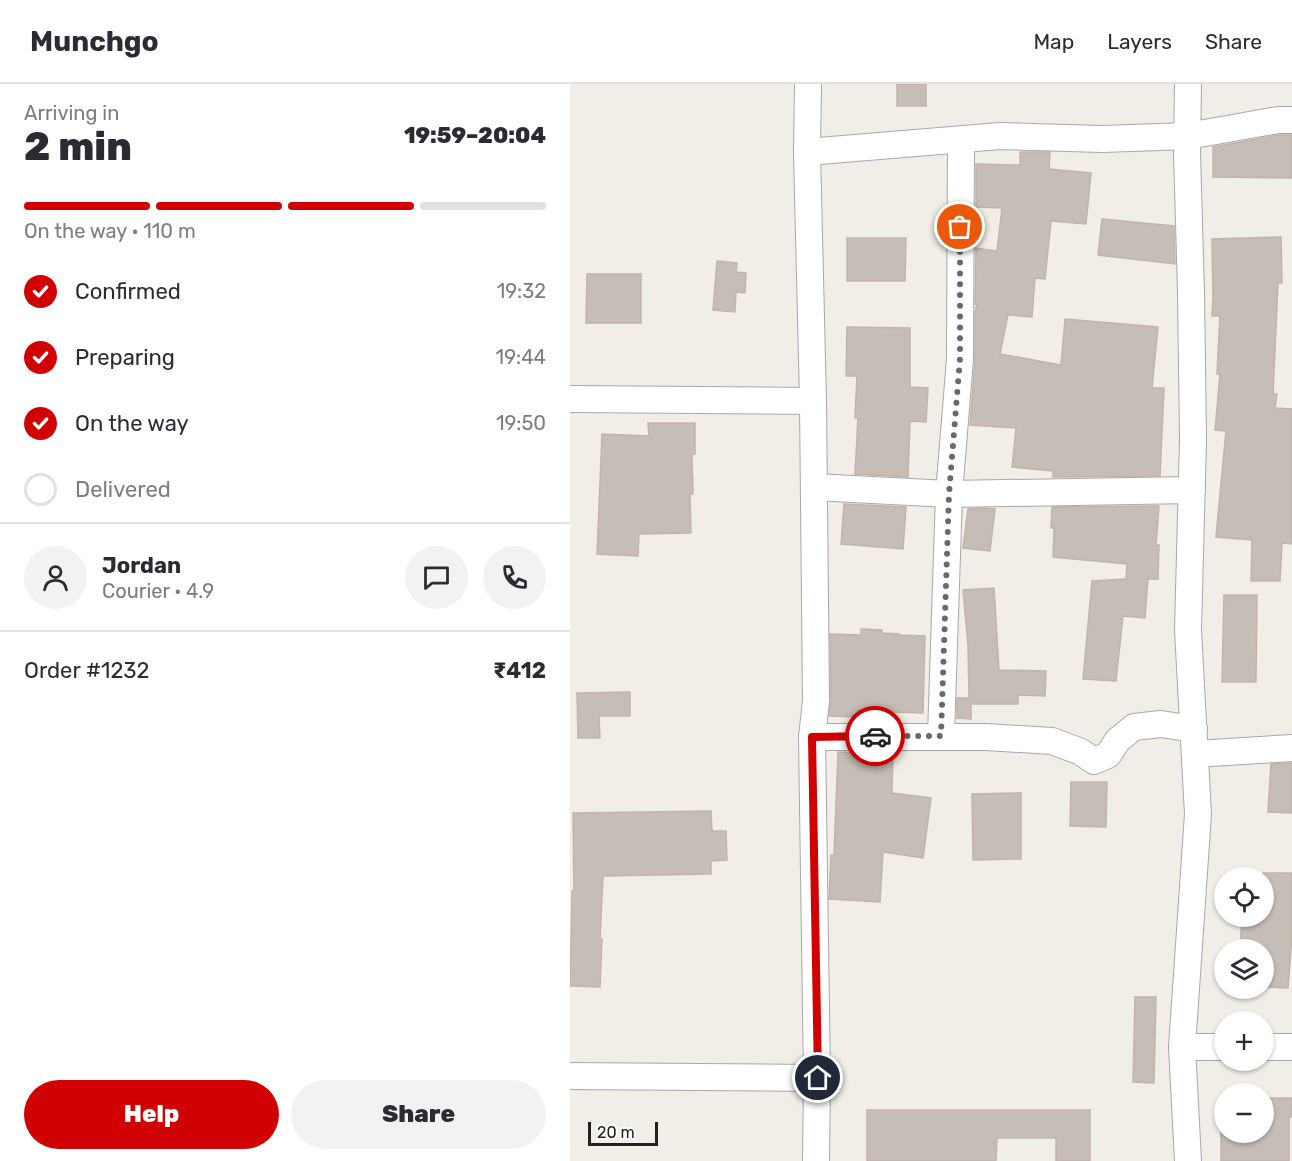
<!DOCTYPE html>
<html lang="en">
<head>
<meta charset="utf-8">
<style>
  body { margin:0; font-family:Rubik,sans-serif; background:#f2f2f3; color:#2b2b33; height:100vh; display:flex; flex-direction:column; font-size:22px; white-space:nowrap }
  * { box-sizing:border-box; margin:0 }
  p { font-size:20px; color:#7c7c81 }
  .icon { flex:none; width:33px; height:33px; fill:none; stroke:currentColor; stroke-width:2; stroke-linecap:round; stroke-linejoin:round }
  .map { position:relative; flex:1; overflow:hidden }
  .side { display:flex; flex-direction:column; background:#fff; width:570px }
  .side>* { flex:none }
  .fabs { position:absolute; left:644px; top:783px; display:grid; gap:12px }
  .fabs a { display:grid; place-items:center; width:60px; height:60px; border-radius:50%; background:#fff; box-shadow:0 2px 4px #0004; font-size:30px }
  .scale { position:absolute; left:18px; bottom:15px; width:70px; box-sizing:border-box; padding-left:6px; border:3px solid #212121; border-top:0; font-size:16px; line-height:21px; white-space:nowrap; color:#212121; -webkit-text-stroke:4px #fff; paint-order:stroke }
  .pin { position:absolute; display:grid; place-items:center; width:51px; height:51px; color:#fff; margin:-26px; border:3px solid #fff; border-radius:50%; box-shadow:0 2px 6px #0007 }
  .courier { position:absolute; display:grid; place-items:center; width:60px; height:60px; margin:-30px; border:4px solid #d10002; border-radius:50%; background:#fff; color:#222; box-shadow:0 2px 8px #0007 }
  .summary em { font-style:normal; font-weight:800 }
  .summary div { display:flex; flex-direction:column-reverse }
  .summary { display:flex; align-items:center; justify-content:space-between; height:102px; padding:0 24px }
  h1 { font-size:39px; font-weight:800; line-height:45px }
  .bar { display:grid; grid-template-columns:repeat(4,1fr); gap:9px 6px; align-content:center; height:72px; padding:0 24px }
  .bar i { height:8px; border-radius:4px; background:#e1e1e2 }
  .bar .selected { background:#d10002 }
  .bar p { grid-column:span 4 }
  .line { display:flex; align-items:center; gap:15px; padding:0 24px; border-top:2px solid #e1e1e2 }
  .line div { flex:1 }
  .round { display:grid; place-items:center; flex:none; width:63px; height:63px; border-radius:32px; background:#f2f2f3 }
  ol { padding:0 24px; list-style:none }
  li { display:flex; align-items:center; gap:18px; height:66px }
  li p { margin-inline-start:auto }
  li .icon { padding:6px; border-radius:50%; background:#d10002; color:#fff; stroke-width:4 }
  li:last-child { color:#7c7c81 }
  li i { width:33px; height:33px; border:3px solid #e1e1e2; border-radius:50% }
  .primary-button { display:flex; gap:12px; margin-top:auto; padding:12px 24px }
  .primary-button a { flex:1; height:69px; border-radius:36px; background:#d10002; color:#fff; font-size:24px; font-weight:800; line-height:69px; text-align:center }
  .primary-button a+a { background:#f2f2f3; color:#2b2b33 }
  header { display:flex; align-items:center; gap:36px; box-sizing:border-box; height:84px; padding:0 30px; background:#fff; border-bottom:2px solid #e1e1e2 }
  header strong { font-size:28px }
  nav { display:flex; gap:33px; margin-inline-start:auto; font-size:21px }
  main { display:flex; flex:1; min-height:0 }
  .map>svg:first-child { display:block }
  .building { fill:#c6bdb6; stroke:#c3b4a9; stroke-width:1.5 }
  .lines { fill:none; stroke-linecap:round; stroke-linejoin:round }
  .minor-casing { stroke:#a8a8a8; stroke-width:28 }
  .minor { stroke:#fff; stroke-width:26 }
  .done { stroke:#6a6966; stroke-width:6; stroke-dasharray:0 10.8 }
  .route { stroke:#d10002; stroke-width:8 }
</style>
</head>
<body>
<header>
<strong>Munchgo</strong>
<nav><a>Map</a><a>Layers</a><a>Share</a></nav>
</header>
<main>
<section class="side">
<div class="summary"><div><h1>2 min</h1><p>Arriving in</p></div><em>19:59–20:04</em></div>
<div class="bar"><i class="selected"></i><i class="selected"></i><i class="selected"></i><i></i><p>On the way · 110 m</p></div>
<ol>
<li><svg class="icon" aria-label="check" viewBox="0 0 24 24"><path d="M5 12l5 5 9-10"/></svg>Confirmed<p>19:32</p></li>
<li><svg class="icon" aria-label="check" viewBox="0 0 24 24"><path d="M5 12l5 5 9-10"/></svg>Preparing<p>19:44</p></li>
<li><svg class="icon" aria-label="check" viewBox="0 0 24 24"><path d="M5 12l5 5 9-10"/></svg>On the way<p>19:50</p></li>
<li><i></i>Delivered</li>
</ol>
<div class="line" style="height:108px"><a class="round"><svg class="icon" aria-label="person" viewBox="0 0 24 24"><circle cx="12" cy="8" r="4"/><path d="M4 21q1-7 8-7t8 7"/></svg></a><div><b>Jordan</b><p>Courier · 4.9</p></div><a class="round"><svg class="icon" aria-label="chat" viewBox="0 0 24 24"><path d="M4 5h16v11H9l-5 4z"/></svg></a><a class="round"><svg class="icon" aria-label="phone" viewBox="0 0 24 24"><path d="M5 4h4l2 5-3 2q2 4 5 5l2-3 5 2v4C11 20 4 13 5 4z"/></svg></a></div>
<div class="line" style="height:78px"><div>Order #1232</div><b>₹412</b></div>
<div class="primary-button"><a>Help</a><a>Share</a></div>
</section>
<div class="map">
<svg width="722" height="1077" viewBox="0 0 722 1077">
  <rect width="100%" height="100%" fill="#f1eee7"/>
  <g class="building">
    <rect x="327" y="0" width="29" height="22"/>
    <path d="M709 51H722V94L643 93V63Z"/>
    <path d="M450 68H480L479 85 521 89 516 140 481 137 475 195 465 194 462 233 438 231 430 270 491 281 495 235 588 243 582 304H594L590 392 483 393V387L442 383 446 344 400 341 405 275V228L407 220H405L406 164 427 167 432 124 406 123V80L450 81Z"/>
    <path d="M532 135 604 142 605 180 528 171Z"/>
    <path d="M711 153 712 199H708L703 310H707L705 324 722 325V460L712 459 710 497H681L682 456 646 453 656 347 645 346 650 290H647L650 232H642L643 213 642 155Z"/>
    <path d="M277 154H336L335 197H277Z"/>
    <path d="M147 177 167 179 166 188 176 189 175 209 166 208 165 228 143 226Z"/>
    <path d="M17 190H71V239H16Z"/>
    <path d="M277 243 340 244V303L358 304 356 338 340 337 338 393 285 390 288 334H285L287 292H276Z"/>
    <path d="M78 339H125V370H122L123 410H120L121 449 69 450 68 472 27 470 32 350 79 352Z"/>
    <path d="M274 420 336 423 333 465 271 460Z"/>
    <path d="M589 422 586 461H589L588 495H578L575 534 553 532 546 597 513 595 522 497 556 495 557 480 483 473 484 444H481L482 423Z"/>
    <path d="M415 424 425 425 420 467 393 464 398 425Z"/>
    <path d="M424 504 429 586 476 587 475 612 448 611V620H401V635L387 634V614H399L398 561 393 506Z"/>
    <path d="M654 511H687L686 598H652Z"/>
    <path d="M291 545 312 546V549L329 550V551L355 552 353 629 286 627 285 633 259 632 261 617 260 550 291 551Z"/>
    <path d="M60 608V632H29L30 654H8L7 609Z"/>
    <path d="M268 668 323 670 322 709 361 714 353 774 313 768 310 818 259 815 261 771H264Z"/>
    <path d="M722 679V729L698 728 701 680Z"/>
    <path d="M501 698H537L536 743 500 742Z"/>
    <path d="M451 709V775L403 776 402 710Z"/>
    <path d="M141 727 142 747H156L157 776 141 777V790L33 792 30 855H32L30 903 0 902 2 807H4L3 729Z"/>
    <path d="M693 789H722V850L718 904 693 903V866H670L672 832H693Z"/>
    <path d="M565 913H586L584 999 563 998Z"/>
    <path d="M693 1014H722V1033H719V1077H651V1048H693Z"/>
    <path d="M297 1026H520V1077H486V1054H427L426 1077H297Z"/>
  </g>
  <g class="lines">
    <defs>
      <g id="minor">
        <path d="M238 0 237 68 243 317 246 617 242 653 247 994 246 1077"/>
        <path d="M237 68 430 52 532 55 618 52 708 36H722"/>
        <path d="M0 315 243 317"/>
        <path d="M244 403 379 410 622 406"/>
        <path d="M371 652 379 410 390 275 391 56"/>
        <path d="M242 653H416L482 657 511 668 524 677 538 671 548 656 564 643 591 640 624 645"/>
        <path d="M625 670 722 664"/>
        <path d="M612 963H654"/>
        <path d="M693 963H722"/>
        <path d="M0 992 247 994"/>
        <path d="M618 1077 612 963 628 730 618 546 623 355 621 208 617 69 618 0"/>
      </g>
    </defs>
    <use href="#minor" class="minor-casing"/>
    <use href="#minor" class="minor"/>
  </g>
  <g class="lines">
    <path class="done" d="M305 652H371L379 410 390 275V143"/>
    <path class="route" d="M248 994 242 653 305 652"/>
  </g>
</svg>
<div class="fabs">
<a><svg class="icon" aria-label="locate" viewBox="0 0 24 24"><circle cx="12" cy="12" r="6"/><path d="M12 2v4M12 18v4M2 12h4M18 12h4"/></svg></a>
<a><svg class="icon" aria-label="layers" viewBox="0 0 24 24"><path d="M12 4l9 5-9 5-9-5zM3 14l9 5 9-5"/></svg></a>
<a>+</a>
<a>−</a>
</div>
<div class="scale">20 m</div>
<div class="pin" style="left:390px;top:143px;background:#ea580c"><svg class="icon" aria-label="bag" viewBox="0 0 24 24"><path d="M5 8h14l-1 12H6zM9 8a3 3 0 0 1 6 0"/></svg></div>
<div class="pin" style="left:248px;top:994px;background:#1f2937"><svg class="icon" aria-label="home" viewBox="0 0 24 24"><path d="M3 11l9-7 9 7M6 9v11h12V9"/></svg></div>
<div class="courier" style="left:305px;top:652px"><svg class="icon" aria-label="car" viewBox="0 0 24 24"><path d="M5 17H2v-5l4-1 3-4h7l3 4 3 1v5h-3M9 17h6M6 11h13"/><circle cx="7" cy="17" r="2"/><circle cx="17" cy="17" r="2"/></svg></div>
</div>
</main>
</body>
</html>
